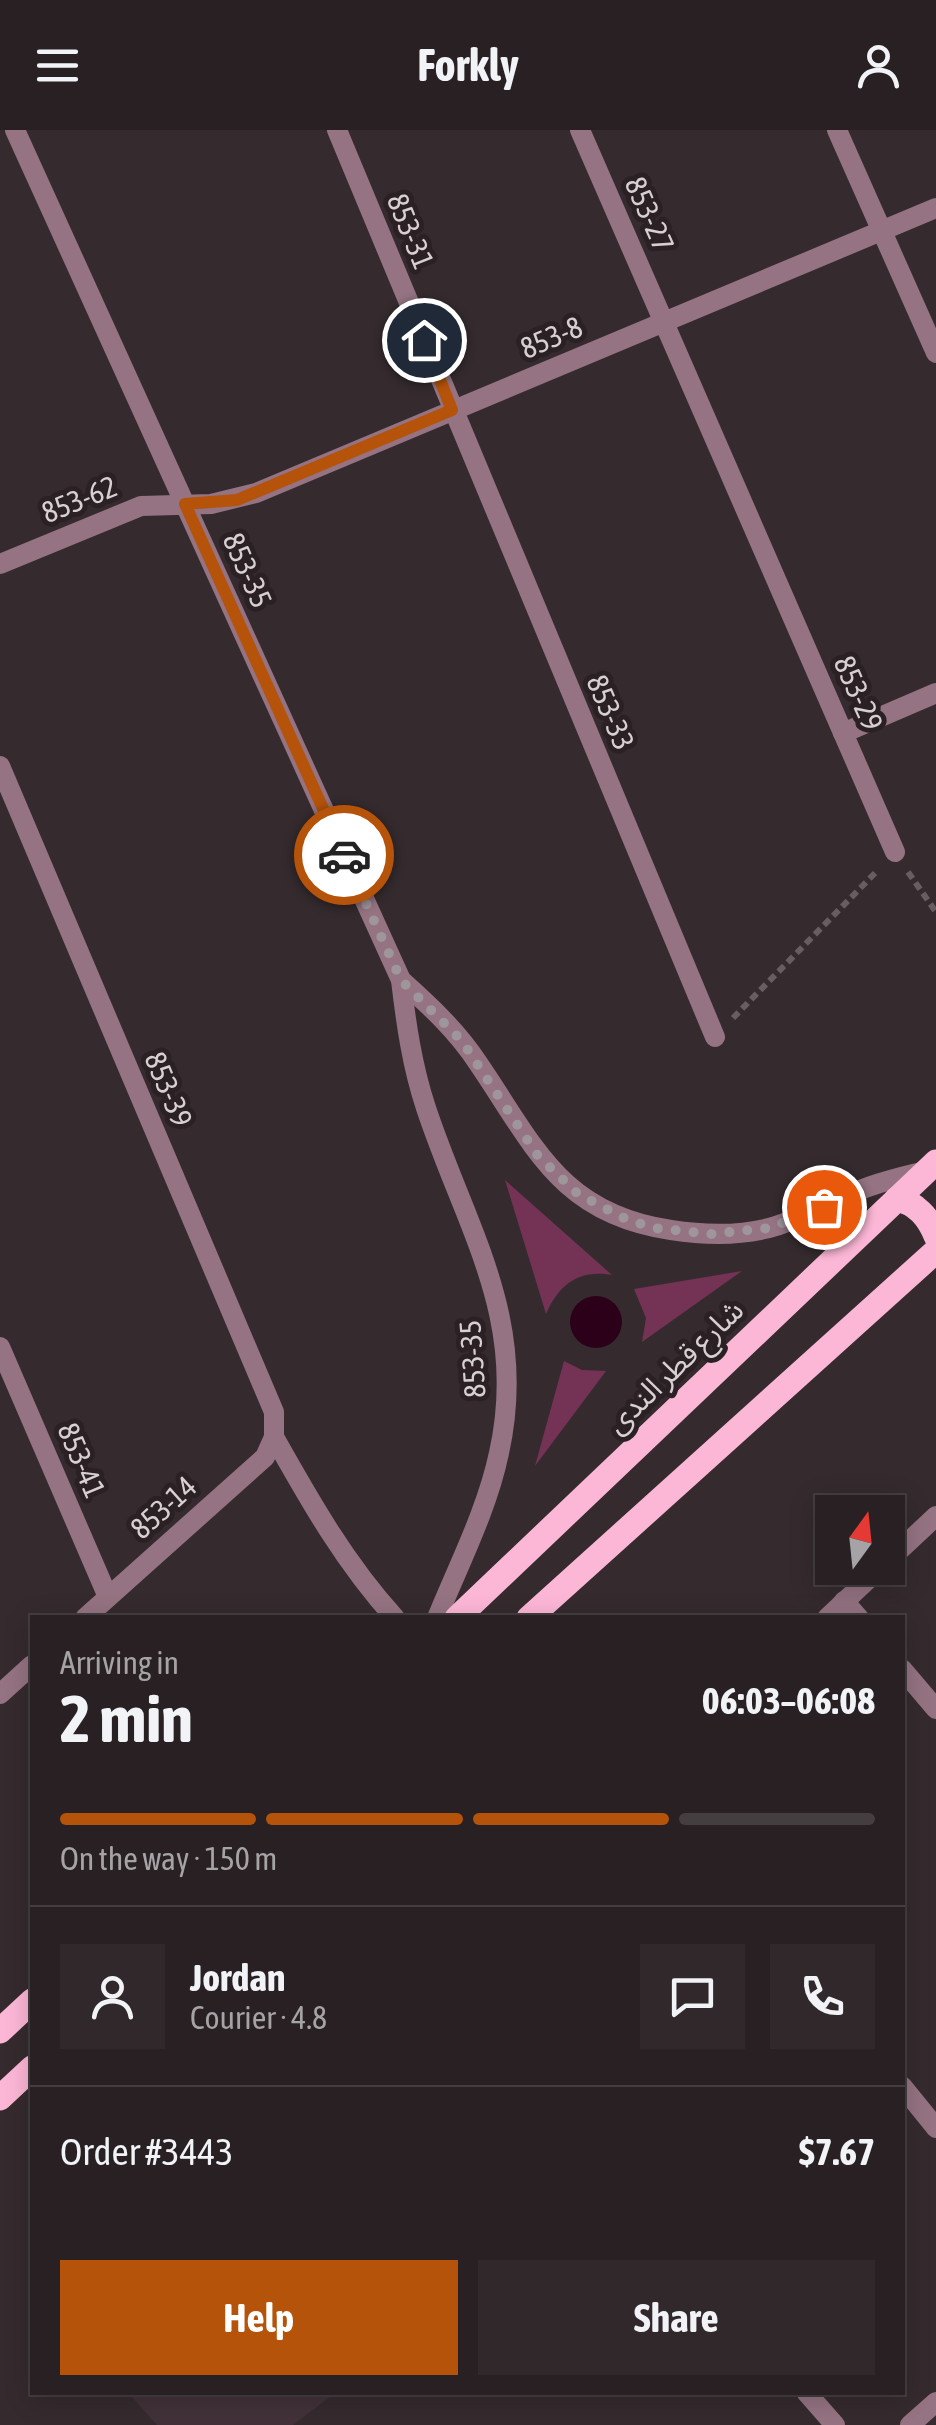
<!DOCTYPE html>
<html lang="en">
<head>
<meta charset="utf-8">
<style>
  body { margin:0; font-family:"Asap Condensed","Noto Sans Arabic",sans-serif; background:#30282b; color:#f1f3f6; height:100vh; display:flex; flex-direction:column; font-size:38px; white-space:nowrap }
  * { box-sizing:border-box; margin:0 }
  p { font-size:32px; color:#a5a3a6 }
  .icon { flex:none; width:55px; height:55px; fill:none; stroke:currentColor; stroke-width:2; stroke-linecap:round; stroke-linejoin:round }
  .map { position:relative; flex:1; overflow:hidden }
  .drawer { position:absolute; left:30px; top:1485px; width:875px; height:780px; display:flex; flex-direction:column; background:#282023; border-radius:0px; box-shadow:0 5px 25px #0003,0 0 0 2px #443e41 }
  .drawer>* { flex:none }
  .needle { width:65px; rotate:15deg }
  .buttons { position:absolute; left:815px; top:1365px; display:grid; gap:20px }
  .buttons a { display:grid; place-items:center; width:90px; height:90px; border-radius:0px; background:#282023; box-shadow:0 5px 25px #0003,0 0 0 2px #443e41; font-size:50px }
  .pin { position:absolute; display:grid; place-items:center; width:85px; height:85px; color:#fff; margin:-42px; border:5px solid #fff; border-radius:50%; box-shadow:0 2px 10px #0007 }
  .courier { position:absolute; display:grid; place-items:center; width:100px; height:100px; margin:-50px; border:8px solid #b45309; border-radius:50%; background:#fff; color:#222; box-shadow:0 2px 12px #0007 }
  .headline em { font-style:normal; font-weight:700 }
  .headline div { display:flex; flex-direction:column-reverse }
  .headline { display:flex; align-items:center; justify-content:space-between; height:170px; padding:0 30px }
  h1 { font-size:65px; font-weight:700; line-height:75px }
  .bar { display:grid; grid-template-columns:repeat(4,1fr); gap:15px 10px; align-content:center; height:120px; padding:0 30px }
  .bar i { height:12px; border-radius:8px; background:#443e41 }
  .bar .on { background:#b45309 }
  .bar p { grid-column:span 4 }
  .line { display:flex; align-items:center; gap:25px; padding:0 30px; border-top:2px solid #443e41 }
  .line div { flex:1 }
  .round { display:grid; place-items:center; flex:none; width:105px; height:105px; border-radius:0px; background:#30282b }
  .action { display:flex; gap:20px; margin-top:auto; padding:20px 30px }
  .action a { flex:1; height:115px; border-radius:0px; background:#b45309; color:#fff; font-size:40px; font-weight:700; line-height:115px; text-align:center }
  .action a+a { background:#30282b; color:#f1f3f6 }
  header { display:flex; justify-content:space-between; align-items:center; height:130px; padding:0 30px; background:#282023; font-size:45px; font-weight:700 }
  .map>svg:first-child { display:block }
  .built { fill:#423139 }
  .green { fill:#743254 }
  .water { fill:#2d001a }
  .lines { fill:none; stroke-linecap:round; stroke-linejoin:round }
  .path { stroke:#675e61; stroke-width:6; stroke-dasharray:8 5; stroke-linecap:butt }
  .street { stroke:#957382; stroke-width:20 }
  .primary { stroke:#fcb7d6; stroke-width:25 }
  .done { stroke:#9e969a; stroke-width:10; stroke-dasharray:0 18 }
  .route { stroke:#b45309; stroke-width:12 }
  .labels { text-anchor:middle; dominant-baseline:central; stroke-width:10; stroke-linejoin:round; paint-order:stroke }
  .street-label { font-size:30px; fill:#d7d0d3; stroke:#2b2125 }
</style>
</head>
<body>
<header><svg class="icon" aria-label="menu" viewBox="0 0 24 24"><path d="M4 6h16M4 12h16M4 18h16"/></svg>Forkly<svg class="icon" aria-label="person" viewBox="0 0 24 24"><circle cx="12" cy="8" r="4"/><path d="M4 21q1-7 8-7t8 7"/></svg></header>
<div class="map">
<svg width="936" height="2295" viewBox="0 0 936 2295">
  <rect width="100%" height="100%" fill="#352b2f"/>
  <path class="built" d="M128 2263H335L293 2295H157Z"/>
  <g class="green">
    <path d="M505 1050 612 1145C578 1139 559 1155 546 1184Z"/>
    <path d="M742 1141 642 1212 646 1188 634 1159Z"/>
    <path d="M564 1231 582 1240 606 1241 535 1336Z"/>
  </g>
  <circle class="water" cx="596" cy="1192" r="26"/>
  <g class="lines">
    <g class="path">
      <path d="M908 742 936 782"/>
      <path d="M733 888 878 740"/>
    </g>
    <g class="street">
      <path d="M15 0 401 850C406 893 412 936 426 978 466 1099 529 1188 499 1323 487 1380 459 1434 437 1488"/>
      <path d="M337 0 715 907"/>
      <path d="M580 0 895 722"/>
      <path d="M837 0 936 223"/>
      <path d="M0 434 141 376 211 374 256 363 936 78"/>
      <path d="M843 603 936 563"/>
      <path d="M0 636 274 1282V1307L265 1327 85 1488"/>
      <path d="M401 850C429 875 457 901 478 933 534 1015 560 1084 671 1100 703 1105 737 1106 769 1098 796 1091 820 1077 846 1066 871 1054 899 1047 926 1041"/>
      <path d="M0 1217 108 1467"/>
      <path d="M274 1307C310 1371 345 1433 395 1488"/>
      <path d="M888 1431 936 1386"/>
      <path d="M844 1471 859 1488"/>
      <path d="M827 1488 880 1438"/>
      <path d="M902 1539 936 1579"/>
      <path d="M0 1564 32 1535"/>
      <path d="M902 1956 936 1998"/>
      <path d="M806 2262 835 2295"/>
      <path d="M910 2295 936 2272"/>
    </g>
    <g class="primary">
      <path d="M897 1069C916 1073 929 1088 936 1106"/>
      <path d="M457 1488 936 1032"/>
      <path d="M529 1488 936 1121"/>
      <path d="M0 1901 32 1871"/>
      <path d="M0 1968 32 1938"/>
    </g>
  </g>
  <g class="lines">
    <path class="done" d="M344 725 401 850 462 911 538 1026 578 1064 628 1090 654 1098 711 1104 769 1098 824 1077"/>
    <path class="route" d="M344 725 185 374 237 370 452 280 424 210"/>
  </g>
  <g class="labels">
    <g class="street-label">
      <text transform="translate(650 84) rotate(66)">853-27</text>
      <text transform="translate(411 101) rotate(68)">853-31</text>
      <text transform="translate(551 207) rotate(-23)">853-8</text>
      <text transform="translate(79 369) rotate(-22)">853-62</text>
      <text transform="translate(248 440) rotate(66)">853-35</text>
      <text transform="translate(859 563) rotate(66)">853-29</text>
      <text transform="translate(611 582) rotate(67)">853-33</text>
      <text transform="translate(169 959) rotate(67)">853-39</text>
      <text transform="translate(472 1229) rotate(-94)">853-35</text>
      <text transform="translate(674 1236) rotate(-44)">شارع قطر الندى</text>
      <text transform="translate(82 1330) rotate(67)">853-41</text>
      <text transform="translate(163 1377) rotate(-42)">853-14</text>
    </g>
  </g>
</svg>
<div class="buttons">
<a><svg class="needle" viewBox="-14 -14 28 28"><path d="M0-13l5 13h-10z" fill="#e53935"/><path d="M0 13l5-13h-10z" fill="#a5a3a6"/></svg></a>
</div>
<div class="pin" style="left:824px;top:1077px;background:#ea580c"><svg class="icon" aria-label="bag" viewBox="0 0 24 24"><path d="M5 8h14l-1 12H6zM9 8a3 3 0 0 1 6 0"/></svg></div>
<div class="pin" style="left:424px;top:210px;background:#1f2937"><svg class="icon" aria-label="home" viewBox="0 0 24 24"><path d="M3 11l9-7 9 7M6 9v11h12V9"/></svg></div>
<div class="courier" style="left:344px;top:725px"><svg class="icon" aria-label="car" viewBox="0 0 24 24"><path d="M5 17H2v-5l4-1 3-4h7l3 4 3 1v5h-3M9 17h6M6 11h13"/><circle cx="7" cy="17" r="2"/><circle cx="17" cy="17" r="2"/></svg></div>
<section class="drawer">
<div class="headline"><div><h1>2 min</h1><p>Arriving in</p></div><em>06:03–06:08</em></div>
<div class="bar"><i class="on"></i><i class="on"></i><i class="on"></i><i></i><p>On the way · 150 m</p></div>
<div class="line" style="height:180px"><a class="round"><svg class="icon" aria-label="person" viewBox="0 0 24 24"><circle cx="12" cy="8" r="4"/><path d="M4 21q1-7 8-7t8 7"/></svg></a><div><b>Jordan</b><p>Courier · 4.8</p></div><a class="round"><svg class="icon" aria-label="chat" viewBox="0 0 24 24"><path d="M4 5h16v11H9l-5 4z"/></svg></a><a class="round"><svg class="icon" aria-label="phone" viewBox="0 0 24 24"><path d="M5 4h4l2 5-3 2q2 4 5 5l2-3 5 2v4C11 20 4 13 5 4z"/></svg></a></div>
<div class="line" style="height:130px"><div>Order #3443</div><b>$7.67</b></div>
<div class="action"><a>Help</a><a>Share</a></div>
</section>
</div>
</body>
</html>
